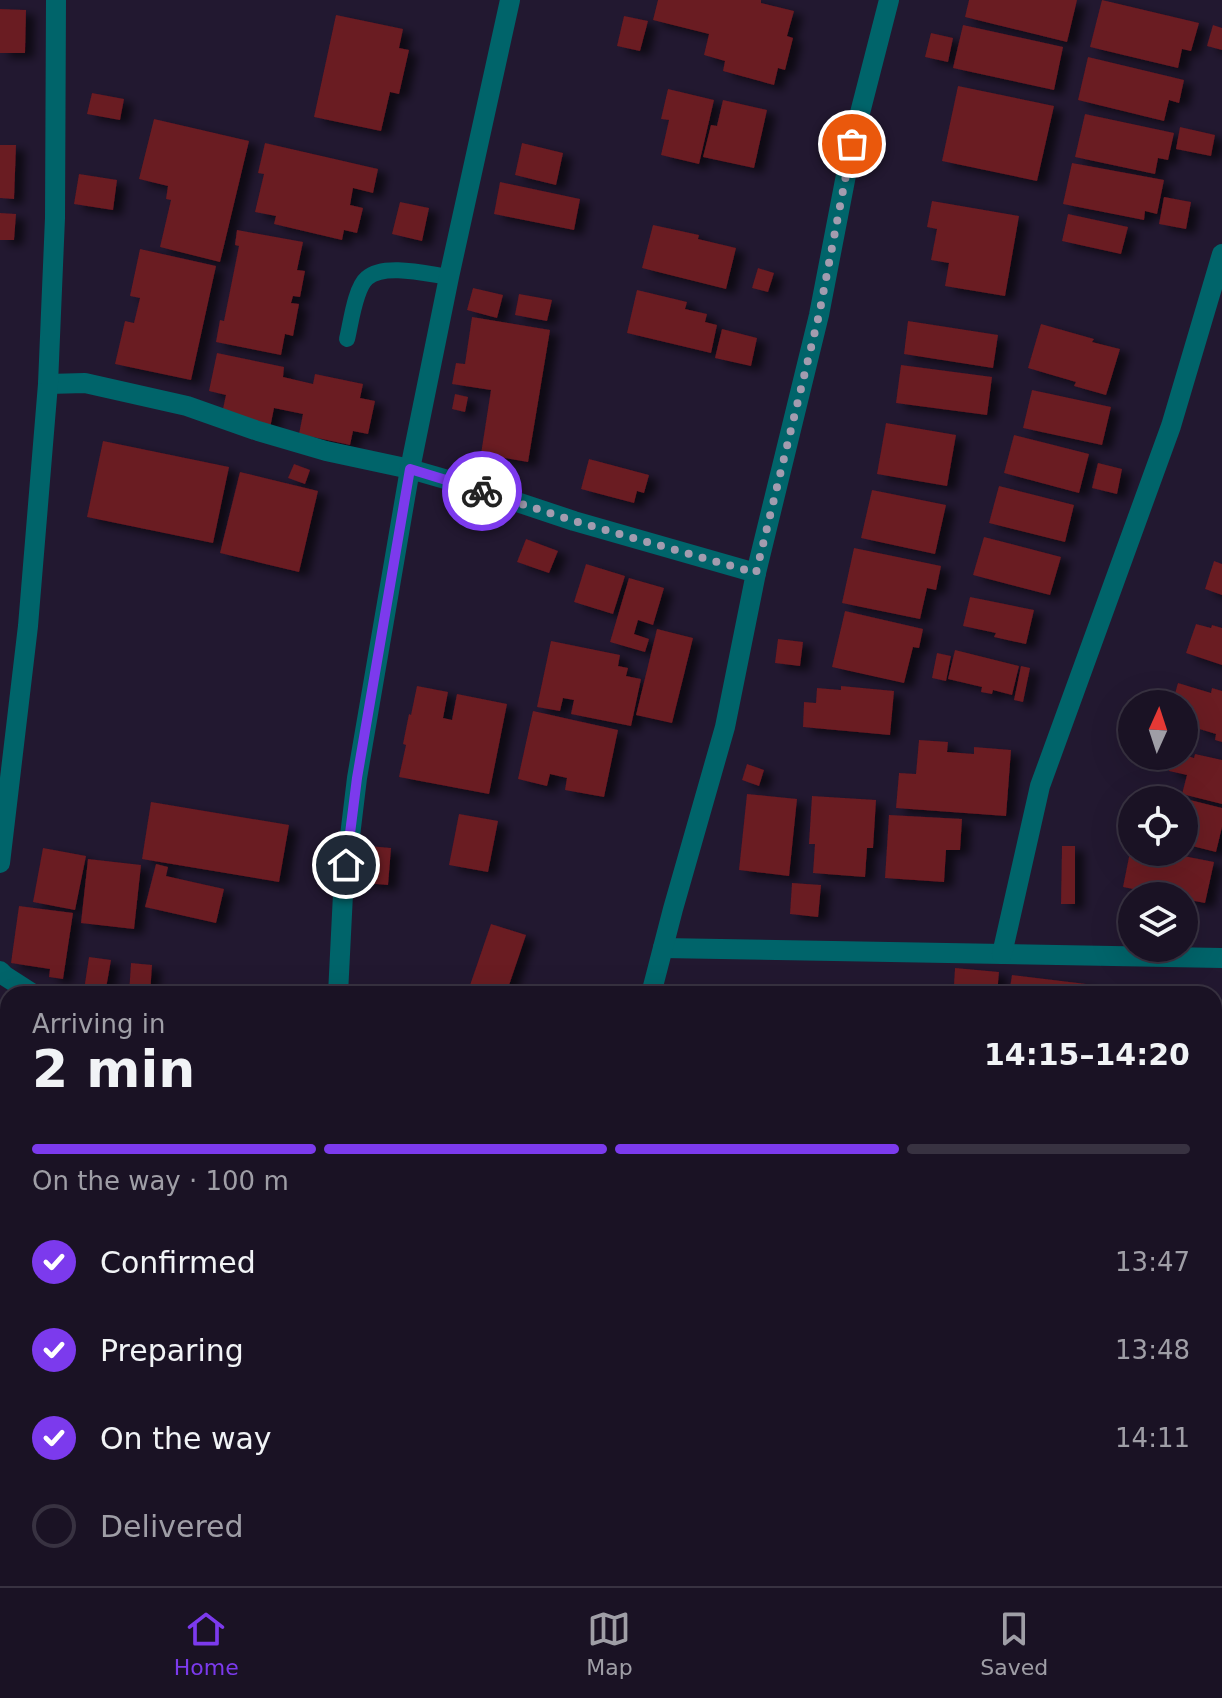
<!DOCTYPE html>
<html lang="en">
<head>
<meta charset="utf-8">
<style>
  body { margin:0; font-family:"DejaVu Sans",sans-serif; background:#231b2c; color:#f1f3f6; height:100vh; display:flex; flex-direction:column; font-size:30px; white-space:nowrap }
  * { box-sizing:border-box; margin:0 }
  p { font-size:26px; color:#9f9ea6 }
  .icon { flex:none; width:44px; height:44px; fill:none; stroke:currentColor; stroke-width:2; stroke-linecap:round; stroke-linejoin:round }
  .map { position:relative; flex:1; overflow:hidden }
  .details { position:absolute; left:0px; top:986px; width:1222px; height:600px; display:flex; flex-direction:column; background:#1a1224; border-radius:24px 24px 0 0; box-shadow:0 8px 32px #0002,0 0 0 2px #383241 }
  .details>* { flex:none }
  .needle { width:52px; rotate:3deg }
  .controls { position:absolute; left:1118px; top:690px; display:grid; gap:16px }
  .controls a { display:grid; place-items:center; width:80px; height:80px; border-radius:50%; background:#1a1224; box-shadow:0 8px 32px #0002,0 0 0 2px #383241; font-size:40px }
  .pin { position:absolute; display:grid; place-items:center; width:68px; height:68px; color:#fff; margin:-34px; border:4px solid #fff; border-radius:50%; box-shadow:0 2px 8px #0007 }
  .courier { position:absolute; display:grid; place-items:center; width:80px; height:80px; margin:-40px; border:6px solid #7c3aed; border-radius:50%; background:#fff; color:#222; box-shadow:0 2px 10px #0007 }
  .summary em { font-style:normal; font-weight:600 }
  .summary div { display:flex; flex-direction:column-reverse }
  .summary { display:flex; align-items:center; justify-content:space-between; height:136px; padding:0 32px }
  h1 { font-size:52px; font-weight:600; line-height:60px }
  .bar { display:grid; grid-template-columns:repeat(4,1fr); gap:12px 8px; align-content:center; height:96px; padding:0 32px }
  .bar i { height:10px; border-radius:6px; background:#383241 }
  .bar .selected { background:#7c3aed }
  .bar p { grid-column:span 4 }
  ol { padding:0 32px; list-style:none }
  li { display:flex; align-items:center; gap:24px; height:88px }
  li p { margin-inline-start:auto }
  li .icon { padding:8px; border-radius:50%; background:#7c3aed; color:#fff; stroke-width:4 }
  li:last-child { color:#9f9ea6 }
  li i { width:44px; height:44px; border:4px solid #383241; border-radius:50% }
  .dock { display:flex; justify-content:space-around; align-items:center; height:112px; border-top:2px solid #383241; background:#1a1224; font-size:22px; color:#9f9ea6 }
  .dock a { display:grid; justify-items:center; gap:4px }
  .dock .selected { color:#7c3aed }
  .map>svg:first-child { display:block }
  .building { fill:#6b1a21; filter:url(#shadow) }
  .lines { fill:none; stroke-linecap:round; stroke-linejoin:round }
  .service { stroke:#00646a; stroke-width:16 }
  .minor { stroke:#00646a; stroke-width:20 }
  .done { stroke:#a39caf; stroke-width:8; stroke-dasharray:0 14.4 }
  .route { stroke:#7c3aed; stroke-width:10 }
</style>
</head>
<body>
<div class="map">
<svg width="1222" height="1586" viewBox="0 0 1222 1586">
  <defs>
    <filter id="shadow"><feDropShadow dx="9" dy="5" stdDeviation="4" flood-color="#0009"/></filter>
  </defs>
  <rect width="100%" height="100%" fill="#221830"/>
  <g class="building">
    <path d="M658 0H761V3L794 11 787 36 793 38 785 70 778 68 774 85 723 71 725 61 704 55 709 34 653 20Z"/>
    <path d="M969 0H1077L1067 42 965 17Z"/>
    <path d="M1102 0 1199 23 1191 51 1182 49 1178 68 1090 47Z"/>
    <path d="M0 9 26 10 25 53H0Z"/>
    <path d="M336 15 403 29 399 48 409 50 399 94 390 92 381 131 314 117Z"/>
    <path d="M624 16 648 21 640 51 617 46Z"/>
    <path d="M963 25 1063 47 1054 90 953 68Z"/>
    <path d="M1213 25 1222 28V50L1207 46Z"/>
    <path d="M931 33 953 38 948 62 925 57Z"/>
    <path d="M1088 57 1184 80 1179 103 1169 100 1164 121 1078 100Z"/>
    <path d="M958 86 1054 106 1037 181 942 161Z"/>
    <path d="M668 89 714 100 699 164 661 155 669 120 661 119Z"/>
    <path d="M92 93 124 99 120 120 87 114Z"/>
    <path d="M723 100 767 110 754 168 703 157 711 125 717 126Z"/>
    <path d="M1085 114 1174 133 1168 160 1158 158 1155 174 1075 157Z"/>
    <path d="M154 119 249 141 220 262 160 247 171 200 166 199 168 186 139 179Z"/>
    <path d="M1180 127 1215 135 1211 156 1176 149Z"/>
    <path d="M265 143 378 169 373 193 353 188 350 205 363 208 357 233 344 230 342 240 274 224 276 216 255 212 264 174 258 173Z"/>
    <path d="M522 143 563 153 556 185 515 175Z"/>
    <path d="M0 145H16L14 199 0 198Z"/>
    <path d="M1072 163 1164 180 1157 214 1145 211 1144 220 1063 204Z"/>
    <path d="M79 174 117 180 113 210 74 204Z"/>
    <path d="M500 182 580 199 574 230 494 214Z"/>
    <path d="M1164 197 1191 202 1186 229 1159 224Z"/>
    <path d="M932 201 1019 216 1005 296 945 286 949 263 931 260 937 229 927 227Z"/>
    <path d="M400 202 429 208 422 241 392 234Z"/>
    <path d="M0 213 16 214 14 240H0Z"/>
    <path d="M1068 214 1128 227 1121 254 1062 241Z"/>
    <path d="M653 225 699 235 698 239 736 248 726 289 642 268Z"/>
    <path d="M237 230 303 242 297 270 305 271 300 297 293 296 291 303 299 304 293 336 285 334 281 355 216 342 220 320 224 321 239 246 235 245Z"/>
    <path d="M140 249 216 266 191 380 115 364 125 321 134 323 140 298 130 296Z"/>
    <path d="M758 268 774 273 768 292 752 288Z"/>
    <path d="M473 288 503 295 497 318 467 310Z"/>
    <path d="M637 290 687 302 685 309 707 314 705 322 717 325 711 353 627 333Z"/>
    <path d="M519 294 552 300 547 321 515 315Z"/>
    <path d="M472 317 550 330 528 462 481 454 491 390 452 384 456 363 465 364Z"/>
    <path d="M908 321 998 335 993 368 904 354Z"/>
    <path d="M1041 324 1094 339 1092 342 1120 349 1106 395 1074 386 1076 382 1028 368Z"/>
    <path d="M722 329 757 338 751 366 715 358Z"/>
    <path d="M217 353 284 367 283 377 313 384 315 374 363 384 360 398 375 401 368 434 353 431 350 445 299 434 303 414 274 408 270 428 221 418 226 395 209 391Z"/>
    <path d="M901 365 992 377 987 415 896 403Z"/>
    <path d="M1032 390 1111 407 1102 445 1023 428Z"/>
    <path d="M455 394 468 397 465 412 452 409Z"/>
    <path d="M886 423 956 435 947 486 877 474Z"/>
    <path d="M1014 435 1089 454 1079 493 1004 473Z"/>
    <path d="M103 441 229 467 213 543 87 517Z"/>
    <path d="M589 459 649 475 644 493 637 491 634 503 581 489Z"/>
    <path d="M1098 463 1122 469 1117 494 1092 488Z"/>
    <path d="M294 464 310 470 305 484 288 478Z"/>
    <path d="M240 472 318 491 299 572 220 553Z"/>
    <path d="M999 486 1074 505 1065 542 989 523Z"/>
    <path d="M872 490 946 505 935 554 861 538Z"/>
    <path d="M984 537 1061 557 1050 595 973 575Z"/>
    <path d="M526 539 558 551 549 573 517 562Z"/>
    <path d="M854 548 941 566 936 590 927 588 920 619 842 603Z"/>
    <path d="M1214 561 1222 564V595L1205 589Z"/>
    <path d="M586 564 625 576 613 614 574 602Z"/>
    <path d="M629 578 664 588 653 625 638 620 634 634 649 639 645 652 610 642Z"/>
    <path d="M970 597 1034 610 1026 644 994 637 996 633 963 626Z"/>
    <path d="M845 611 923 629 919 648 913 647 904 683 832 667Z"/>
    <path d="M1196 624 1211 628 1212 625 1222 628V665L1186 653Z"/>
    <path d="M657 629 693 638 672 723 636 715Z"/>
    <path d="M778 639 803 642 800 666 775 663Z"/>
    <path d="M551 641 620 655 618 666 628 668 626 676 641 679 631 726 571 714 574 700 563 698 560 711 537 707Z"/>
    <path d="M955 650 1019 666 1012 695 993 690 992 694 981 692 982 687 948 679Z"/>
    <path d="M937 653 951 656 946 681 932 678Z"/>
    <path d="M1021 666 1030 668 1023 702 1014 700Z"/>
    <path d="M1178 683 1211 693 1212 688 1222 691V742L1215 740 1216 734 1196 728 1198 722 1184 718V704H1172Z"/>
    <path d="M417 686 448 692 443 718 452 720 457 694 507 704 489 794 399 777 406 745 403 744 409 714 411 715Z"/>
    <path d="M841 686 894 691 890 735 803 727 804 702 816 703 817 688 841 690Z"/>
    <path d="M533 711 618 730 604 797 565 790 567 778 550 774 547 786 518 779Z"/>
    <path d="M919 740 948 742 947 752 974 754V747L1011 750 1006 816 896 808 899 773 916 774Z"/>
    <path d="M1195 754 1222 760V804L1182 794 1187 775 1169 771 1173 756 1184 755 1194 758Z"/>
    <path d="M747 764 764 770 759 786 742 780Z"/>
    <path d="M1150 790 1222 808V827L1216 852 1184 844V800H1148Z"/>
    <path d="M747 794 797 799 789 876 739 870Z"/>
    <path d="M812 796 876 800 873 848H867L865 877 813 873 815 844H809Z"/>
    <path d="M151 802 289 825 279 882 142 859Z"/>
    <path d="M459 814 498 821 488 872 449 865Z"/>
    <path d="M889 815 962 819 960 850H946L944 882 885 878Z"/>
    <path d="M368 846 391 848 388 885 365 883Z"/>
    <path d="M1062 846H1075V904H1061Z"/>
    <path d="M43 848 86 856 75 910 33 902Z"/>
    <path d="M1130 852H1163L1214 862 1205 903 1184 899V896H1168L1123 887Z"/>
    <path d="M88 859 141 865 134 929 81 923Z"/>
    <path d="M156 864 168 867 166 876 224 889 216 923 145 907Z"/>
    <path d="M792 883 821 885 818 917 790 914Z"/>
    <path d="M19 906 73 913 63 979 49 977 50 969 11 963Z"/>
    <path d="M491 924 526 935 506 994H467Z"/>
    <path d="M89 957 111 960 105 994 84 990Z"/>
    <path d="M131 963 152 965 150 994H129Z"/>
    <path d="M955 968 999 972 997 994H940L941 985H954Z"/>
    <path d="M1012 975 1086 984 1085 994H1009Z"/>
    <rect x="1214" y="1065" width="8" height="71"/>
    <path d="M0 1110 8 1111V1164L0 1163Z"/>
    <path d="M1214 1171H1222V1234L1214 1235Z"/>
    <rect x="648" y="1578" width="59" height="8"/>
    <rect x="716" y="1578" width="34" height="8"/>
    <path d="M821 1578H980V1586H822Z"/>
    <rect x="997" y="1578" width="76" height="8"/>
    <path d="M1108 1578H1132L1133 1586H1109Z"/>
  </g>
  <g class="lines">
    <path class="service" d="M347 339C351 323 355 288 367 278 384 263 427 274 449 277"/>
    <g class="minor">
      <path d="M48 384 85 383 187 406 255 430 326 451 410 469 469 486 574 521 756 573"/>
      <path d="M0 863 28 626 48 384 55 218 56 0"/>
      <path d="M663 948 1222 958"/>
      <path d="M1002 954 1040 786 1171 426 1222 254"/>
      <path d="M0 971 5 976 33 994"/>
      <path d="M338 994 343 894 357 778 410 469 449 277 510 0"/>
      <path d="M651 994 673 909 725 727 756 573 819 315 852 144 889 0"/>
      <path d="M1214 1328 1222 1326"/>
      <path d="M7 1336H8"/>
      <path d="M563 1586 564 1578"/>
    </g>
  </g>
  <g class="lines">
    <path class="done" d="M482 491 574 521 756 573 819 315 852 144"/>
    <path class="route" d="M346 865 357 778 410 469 482 491"/>
  </g>
</svg>
<div class="controls">
<a><svg class="needle" viewBox="-14 -14 28 28"><path d="M0-13l5 13h-10z" fill="#e53935"/><path d="M0 13l5-13h-10z" fill="#9f9ea6"/></svg></a>
<a><svg class="icon" aria-label="locate" viewBox="0 0 24 24"><circle cx="12" cy="12" r="6"/><path d="M12 2v4M12 18v4M2 12h4M18 12h4"/></svg></a>
<a><svg class="icon" aria-label="layers" viewBox="0 0 24 24"><path d="M12 4l9 5-9 5-9-5zM3 14l9 5 9-5"/></svg></a>
</div>
<div class="pin" style="left:852px;top:144px;background:#ea580c"><svg class="icon" aria-label="bag" viewBox="0 0 24 24"><path d="M5 8h14l-1 12H6zM9 8a3 3 0 0 1 6 0"/></svg></div>
<div class="pin" style="left:346px;top:865px;background:#1f2937"><svg class="icon" aria-label="home" viewBox="0 0 24 24"><path d="M3 11l9-7 9 7M6 9v11h12V9"/></svg></div>
<div class="courier" style="left:482px;top:491px"><svg class="icon" aria-label="bike" viewBox="0 0 24 24"><circle cx="6" cy="16" r="4"/><circle cx="18" cy="16" r="4"/><path d="M6 16l4-8h5l3 8M10 8l3 8H6M13 5h3"/></svg></div>
<section class="details">
<div class="summary"><div><h1>2 min</h1><p>Arriving in</p></div><em>14:15–14:20</em></div>
<div class="bar"><i class="selected"></i><i class="selected"></i><i class="selected"></i><i></i><p>On the way · 100 m</p></div>
<ol>
<li><svg class="icon" aria-label="check" viewBox="0 0 24 24"><path d="M5 12l5 5 9-10"/></svg>Confirmed<p>13:47</p></li>
<li><svg class="icon" aria-label="check" viewBox="0 0 24 24"><path d="M5 12l5 5 9-10"/></svg>Preparing<p>13:48</p></li>
<li><svg class="icon" aria-label="check" viewBox="0 0 24 24"><path d="M5 12l5 5 9-10"/></svg>On the way<p>14:11</p></li>
<li><i></i>Delivered</li>
</ol>
</section>
</div>
<nav class="dock">
<a class="selected"><svg class="icon" aria-label="home" viewBox="0 0 24 24"><path d="M3 11l9-7 9 7M6 9v11h12V9"/></svg>Home</a>
<a><svg class="icon" aria-label="map" viewBox="0 0 24 24"><path d="M3 6l6-2 6 2 6-2v14l-6 2-6-2-6 2zM9 4v14M15 6v14"/></svg>Map</a>
<a><svg class="icon" aria-label="saved" viewBox="0 0 24 24"><path d="M7 4h10v16l-5-4-5 4z"/></svg>Saved</a>
</nav>
</body>
</html>
